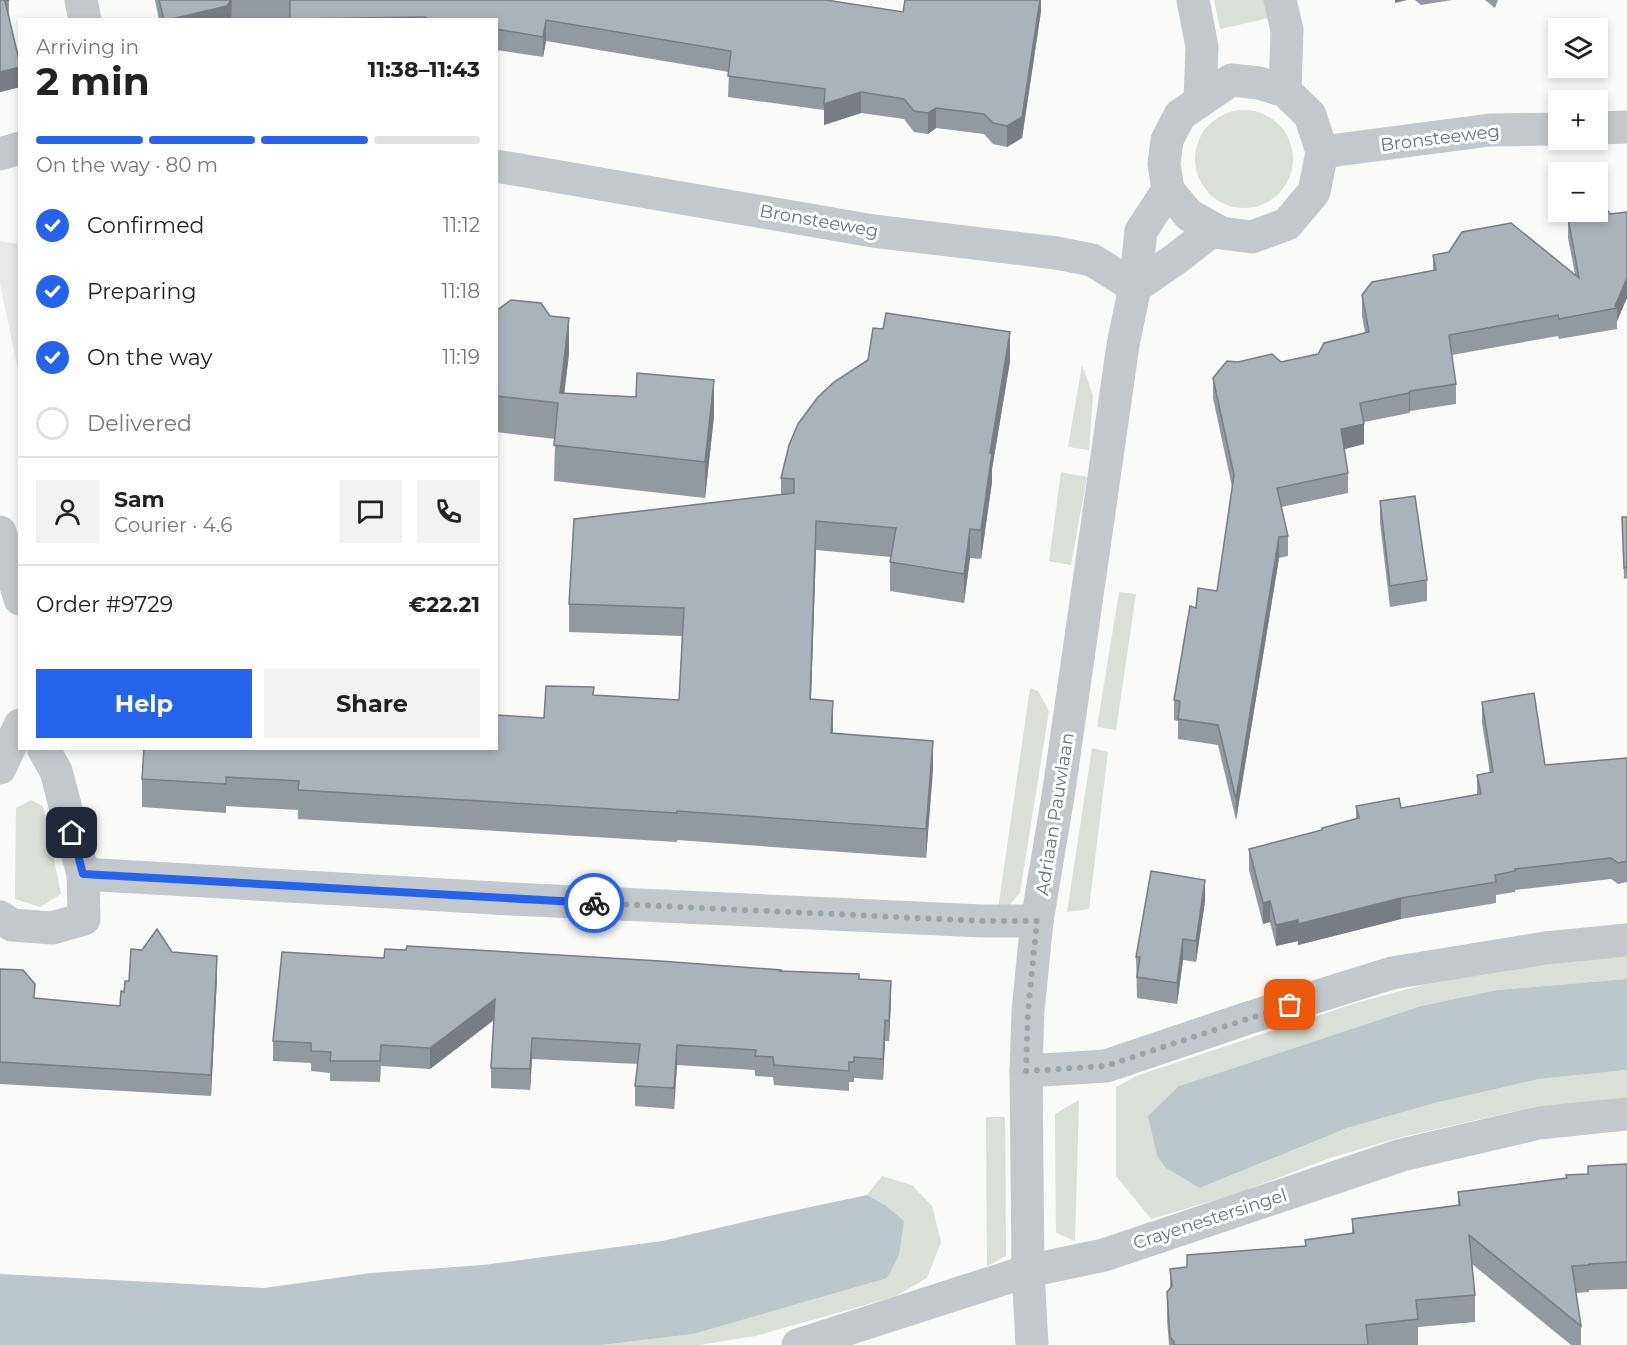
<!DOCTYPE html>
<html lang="en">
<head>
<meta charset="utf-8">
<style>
  body { margin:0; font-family:Montserrat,sans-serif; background:#f2f2f2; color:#222; height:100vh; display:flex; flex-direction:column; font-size:22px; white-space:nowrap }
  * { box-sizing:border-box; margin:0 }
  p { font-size:20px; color:#767676 }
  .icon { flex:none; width:33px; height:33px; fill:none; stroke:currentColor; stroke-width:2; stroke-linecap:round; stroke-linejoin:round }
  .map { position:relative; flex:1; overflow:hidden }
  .side { position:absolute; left:18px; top:18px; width:480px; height:732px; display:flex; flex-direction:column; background:#fff; border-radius:0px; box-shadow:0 3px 9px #0003 }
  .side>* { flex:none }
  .buttons { position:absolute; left:1548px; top:18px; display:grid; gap:12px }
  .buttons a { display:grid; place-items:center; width:60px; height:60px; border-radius:0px; background:#fff; box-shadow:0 3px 9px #0003; font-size:30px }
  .pin { position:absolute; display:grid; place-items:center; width:51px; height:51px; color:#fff; margin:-26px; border-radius:12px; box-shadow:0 3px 9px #0006 }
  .courier { position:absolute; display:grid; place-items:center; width:60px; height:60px; margin:-30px; border:4px solid #2563eb; border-radius:50%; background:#fff; color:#222; box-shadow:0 2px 8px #0007 }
  .headline em { font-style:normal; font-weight:700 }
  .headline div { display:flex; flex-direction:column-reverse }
  .headline { display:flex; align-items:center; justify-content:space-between; height:102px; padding:0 18px }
  h1 { font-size:39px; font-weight:700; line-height:45px }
  .bar { display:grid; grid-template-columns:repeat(4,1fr); gap:9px 6px; align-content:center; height:72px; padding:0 18px }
  .bar i { height:8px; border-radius:4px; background:#e0e0e0 }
  .bar .active { background:#2563eb }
  .bar p { grid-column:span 4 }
  .line { display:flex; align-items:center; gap:15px; padding:0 18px; border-top:2px solid #e0e0e0 }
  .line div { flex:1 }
  .round { display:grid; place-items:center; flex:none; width:63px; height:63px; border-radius:0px; background:#f2f2f2 }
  ol { padding:0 18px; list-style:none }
  li { display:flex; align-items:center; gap:18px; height:66px }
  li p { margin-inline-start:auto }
  li .icon { padding:6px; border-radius:50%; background:#2563eb; color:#fff; stroke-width:4 }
  li:last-child { color:#767676 }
  li i { width:33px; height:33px; border:3px solid #e0e0e0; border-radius:50% }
  .action { display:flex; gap:12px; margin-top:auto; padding:12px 18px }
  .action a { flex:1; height:69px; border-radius:0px; background:#2563eb; color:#fff; font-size:24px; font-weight:700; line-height:69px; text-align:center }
  .action a+a { background:#f2f2f2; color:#222 }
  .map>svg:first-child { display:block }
  .built { fill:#e8e9e9 }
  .green { fill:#dadfd7 }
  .water { fill:#bbc7cb }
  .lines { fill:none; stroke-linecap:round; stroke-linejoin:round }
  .minor { stroke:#c3c8cc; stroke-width:33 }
  .wall { fill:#929a9f }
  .shaded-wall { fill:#777d82 }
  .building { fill:#aab3b9; stroke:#777d82; stroke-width:1.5 }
  .done { stroke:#99a4ac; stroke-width:6; stroke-dasharray:0 10.8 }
  .route { stroke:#2563eb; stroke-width:8 }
  .labels { text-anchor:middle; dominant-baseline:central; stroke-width:6; stroke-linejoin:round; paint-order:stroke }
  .street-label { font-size:18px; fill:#657683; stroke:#fff }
</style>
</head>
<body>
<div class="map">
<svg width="1627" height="1345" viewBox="0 0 1627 1345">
  <rect width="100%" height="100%" fill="#fafaf8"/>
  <path class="built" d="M0 241 19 244V375L0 284Z"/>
  <g class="green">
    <path d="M1214 0H1265L1269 18 1220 29Z"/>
    <circle cx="1244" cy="159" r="49"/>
    <path d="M1082 365 1093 395 1089 450 1068 447Z"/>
    <path d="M1061 472 1087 477 1071 565 1049 561Z"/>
    <path d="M1119 592 1136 594 1116 730 1097 727Z"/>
    <path d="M1030 688 1038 691 1049 711 1020 893 1006 909H998Z"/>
    <path d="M1092 748 1108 752 1089 909 1067 912Z"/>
    <path d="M31 800 43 806 61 894 40 907 15 899 16 808Z"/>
    <path d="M1627 956V979L1497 990 1421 1006 1179 1086 1200 1188 1347 1128 1435 1103 1539 1079 1627 1070V1100L1534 1107 1398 1138 1330 1158 1236 1194 1151 1219 1116 1176V1087L1139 1075 1356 1003 1471 972Z"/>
    <path d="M1079 1100 1075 1241 1056 1233 1055 1114Z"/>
    <path d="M986 1117H1005L1006 1256 987 1266Z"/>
    <path d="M882 1176 912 1185 932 1206 941 1242 927 1278 894 1297 755 1336 699 1345H602L693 1334 885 1205 867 1195Z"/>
  </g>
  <g class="water">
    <path d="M1627 979V1070L1539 1079 1435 1103 1347 1128 1200 1188 1166 1168 1157 1155 1148 1116 1179 1086 1421 1006 1497 990Z"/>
    <path d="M867 1195 885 1205 904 1221 899 1255 887 1278 693 1334 602 1345H0V1274L264 1288 371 1273 483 1265 662 1241 778 1214Z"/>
  </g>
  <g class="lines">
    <g class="minor">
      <path d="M81 0 85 20"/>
      <path d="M1193 0 1202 47 1200 99"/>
      <path d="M1280 0 1287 30 1285 91"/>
      <path d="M1231 80 1259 83 1285 91 1310 115 1322 152 1314 192 1287 224 1252 237 1221 233 1189 215 1168 190 1164 164 1167 140 1180 115Z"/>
      <path d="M1598 128 1627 127"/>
      <path d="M1322 152 1490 130 1558 129"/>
      <path d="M0 154 20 148"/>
      <path d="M496 166 873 231 1056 253 1092 260 1135 287"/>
      <path d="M1135 287 1177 258 1213 230"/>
      <path d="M0 532 20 599"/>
      <path d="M0 768 20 725"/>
      <path d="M83 874 512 899 982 921H1037"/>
      <path d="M0 917 12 925 52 928 84 919 83 874 56 771 43 748"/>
      <path d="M1026 1071 1106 1066 1248 1018 1392 973 1545 948 1627 940"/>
      <path d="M798 1345 1028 1271 1104 1255 1402 1155 1539 1123 1627 1114"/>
      <path d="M1032 1345 1028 1271 1026 1071 1028 1011 1037 921 1059 790 1123 345 1135 287 1141 231 1168 190"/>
    </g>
  </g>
  <g class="wall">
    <path d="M0 0H9V18L20 64V87L0 92Z"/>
    <path d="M155 0H826L903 12 1041 0V11L1022 138 1007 147 993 144 984 134 936 128 928 134 914 132 904 119 861 113 824 125V110L728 97 729 72 546 41 543 57 496 50V20H290V18L159 20Z"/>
    <path d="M1415 0H1452L1421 5Z"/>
    <path d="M1485 0H1498L1495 8Z"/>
    <path d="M1627 212V298L1617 321V329L1559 339 1558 336 1452 355 1456 384V404L1410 411 1409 413 1364 422V444L1344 449 1348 473V493L1281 507 1288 536V556L1279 558 1236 820 1218 745 1178 739V721L1174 720V700L1196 608 1217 591 1232 487 1213 398V378L1238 362H1281L1318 354 1365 332 1362 316V295L1433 271V255L1575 274 1568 238V218Z"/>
    <path d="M496 311 550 316 569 354 564 393 714 416 705 498 554 481 555 439 496 432Z"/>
    <path d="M1010 361 992 469V482L981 559 970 558 964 603 890 591V562L891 557 816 550 811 699 832 733 933 769 926 858 677 840V842L298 819V810L226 806V813L142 807V779L544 718 594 695 679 700 682 636 569 632V604L781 494V478Z"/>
    <path d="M1380 501 1427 580V601L1390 607 1380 523Z"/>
    <path d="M1622 517H1627V578L1624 579Z"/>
    <path d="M1482 702 1545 765 1627 758V882L1618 884 1611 879 1515 890V892L1496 895V903L1401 919 1298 945V941L1276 946 1270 922 1263 924 1249 870V849L1322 830 1356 819V806L1401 808 1477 794V775L1490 773 1482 723Z"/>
    <path d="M1205 901 1196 962 1183 960 1177 1004 1137 998 1136 957Z"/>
    <path d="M172 952 217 977 211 1096 0 1084V969L35 999 120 1006 129 981Z"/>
    <path d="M384 958 781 971 859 979 891 1001 889 1041H885L883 1080 854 1078V1082H849V1091L774 1085 773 1077 755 1076V1070L677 1065 674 1109 635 1106V1086L638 1064 532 1059 530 1090 491 1088V1068L494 1020 430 1069 381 1066 380 1082 330 1081V1073L311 1071V1063L273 1061V1041Z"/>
    <path d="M1627 1164V1289L1589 1290V1292L1576 1293 1581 1326V1345H1571L1472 1264 1475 1295V1322L1418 1327V1345H1169L1167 1319V1292L1170 1288V1269L1187 1268V1255L1305 1246V1240L1352 1233V1219L1458 1205V1192L1566 1178 1588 1174Z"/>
  </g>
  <g class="shaded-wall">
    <path d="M231 0H232L231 20H167Z"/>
    <path d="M1040 0H1041V11L1022 138 1007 147V126Z"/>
    <path d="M1395 0H1407L1395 3Z"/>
    <path d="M546 20V41L543 57V37Z"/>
    <path d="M20 67V87L0 92V72Z"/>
    <path d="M861 92V113L824 125V104Z"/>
    <path d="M936 108V128L928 134V113Z"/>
    <path d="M1627 278V298L1617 321V308L1615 306Z"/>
    <path d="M569 318V354L560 429V393Z"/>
    <path d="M1010 332V361L992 469V482L981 559V530L990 453Z"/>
    <path d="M714 380V416L705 498V462Z"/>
    <path d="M1410 391V411L1409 413V393Z"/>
    <path d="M1364 424V444L1341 450V429Z"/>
    <path d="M816 521V550L810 728V699Z"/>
    <path d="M970 529V558L964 603V574Z"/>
    <path d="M1279 537V558L1236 820V799Z"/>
    <path d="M833 701V730L831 762V733Z"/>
    <path d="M933 741V769L926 858V829Z"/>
    <path d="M1205 880V901L1196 962V941Z"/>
    <path d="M1401 898V919L1298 945V924Z"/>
    <path d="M1270 901V922L1263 924V903Z"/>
    <path d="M1298 920V941L1276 946V925Z"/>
    <path d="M1183 939V960L1177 1004V983Z"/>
    <path d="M217 956V977L211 1096V1075Z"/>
    <path d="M891 981V1001L889 1041V1021Z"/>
    <path d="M495 999V1019L430 1069V1048Z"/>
    <path d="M885 1020V1041L883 1080V1059Z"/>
    <path d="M532 1038V1059L530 1090V1069Z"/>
    <path d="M677 1045V1065L674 1109V1088Z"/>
  </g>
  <g class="building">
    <path d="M0 0H9L5 1 20 64V67L0 72Z"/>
    <path d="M159 0H231L227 6 167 20H164Z"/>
    <path d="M290 0H826L903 12 905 0H1040L1022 117 1007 126 993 123 984 114 936 108 928 113 914 111 904 99 861 92 824 104 825 89 728 76 731 51 546 20 543 37 496 29V20H427L426 17 290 19Z"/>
    <path d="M1608 211 1610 214 1627 212V278L1615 306 1617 308 1559 319 1558 315 1449 335 1456 384 1410 391 1409 393 1360 403 1364 424 1341 429 1348 473 1277 488 1288 536 1279 537 1236 799 1218 725 1178 719 1180 701 1174 700 1190 606 1196 608 1198 588 1217 591 1234 475 1213 378 1227 361 1238 362 1272 354 1281 362 1318 354 1324 343 1369 332 1362 295 1372 282 1436 270 1433 255 1449 252 1462 232 1511 223 1579 278 1568 218Z"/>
    <path d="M511 300 541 303 550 316 569 318 560 393 636 397 637 373 714 380 705 462 554 445 558 403 496 396V311Z"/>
    <path d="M886 313 1010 332 990 453H992L981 530 970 529 964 574 890 562 896 528 816 521 810 699 833 701 831 733 933 741 926 829 677 811V813L298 790 299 781 226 777V784L142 779 144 748H496V715L544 718 546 686 594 687 593 695 679 700 684 608 569 604 574 519 794 493V479L781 478 789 445 798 424 818 397 834 382 868 360 873 328 883 329Z"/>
    <path d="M1415 496 1427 580 1390 586 1380 501Z"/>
    <path d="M1622 517H1627V567L1624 568Z"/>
    <path d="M1534 693 1545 765 1627 758V861L1618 863 1611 858 1515 869V871L1495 875 1496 882 1401 898 1298 924V920L1276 925 1270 901 1263 903 1249 849 1322 830V828L1359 818 1356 806 1399 798 1401 808 1481 794 1477 775 1493 772 1482 702Z"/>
    <path d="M1151 871 1205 880 1196 941 1183 939 1177 983 1137 977 1140 957H1136Z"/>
    <path d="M157 929 172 952 217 956 211 1075 0 1062V969L23 970 35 984 34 998 120 1006 121 991 124 992 125 981H129L131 949 142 950Z"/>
    <path d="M407 946 660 961 781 970 780 971 859 974V979L891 981 889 1021 885 1020 883 1059 854 1057V1062H849V1071L774 1065 773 1057 755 1056 756 1050 677 1045 674 1088 635 1086 640 1044 532 1038 530 1069 491 1068 495 999 430 1048 381 1045 380 1061H330L331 1052 311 1051V1043L273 1041 282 952 384 958 385 949 406 950Z"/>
    <path d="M1627 1164V1262L1589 1264V1265L1572 1266 1581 1326 1469 1235 1475 1295 1416 1300 1418 1319 1366 1325 1368 1345H1174V1342L1170 1337 1167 1292 1172 1286 1170 1269 1187 1267V1255L1306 1246 1305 1240 1354 1233 1352 1219 1460 1205 1458 1192 1567 1178 1566 1175 1588 1174V1166Z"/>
  </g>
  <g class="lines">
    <path class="done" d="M594 903 982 921H1037L1028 1011 1026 1071 1106 1066 1290 1005"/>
    <path class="route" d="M72 833 83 874 594 903"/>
  </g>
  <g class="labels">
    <g class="street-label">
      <text transform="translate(1440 138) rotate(-7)">Bronsteeweg</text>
      <text transform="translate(819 221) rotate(10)">Bronsteeweg</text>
      <text transform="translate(1055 814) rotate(-81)">Adriaan Pauwlaan</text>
      <text transform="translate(1210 1219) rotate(-18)">Crayenestersingel</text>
    </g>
  </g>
</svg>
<div class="buttons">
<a><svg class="icon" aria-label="layers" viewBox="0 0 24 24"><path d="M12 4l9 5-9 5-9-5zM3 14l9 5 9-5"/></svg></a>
<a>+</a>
<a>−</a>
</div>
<div class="pin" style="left:1290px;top:1005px;background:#ea580c"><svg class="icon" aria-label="bag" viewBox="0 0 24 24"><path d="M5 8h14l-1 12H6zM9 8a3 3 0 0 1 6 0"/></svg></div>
<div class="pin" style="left:72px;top:833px;background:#1f2937"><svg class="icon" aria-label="home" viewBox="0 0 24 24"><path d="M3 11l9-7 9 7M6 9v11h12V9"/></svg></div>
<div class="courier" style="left:594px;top:903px"><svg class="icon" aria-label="bike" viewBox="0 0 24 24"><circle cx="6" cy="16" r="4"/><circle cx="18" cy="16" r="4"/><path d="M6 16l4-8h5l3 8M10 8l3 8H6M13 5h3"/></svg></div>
<section class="side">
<div class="headline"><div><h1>2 min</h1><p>Arriving in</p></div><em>11:38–11:43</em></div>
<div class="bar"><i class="active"></i><i class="active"></i><i class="active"></i><i></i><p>On the way · 80 m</p></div>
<ol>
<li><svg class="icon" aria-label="check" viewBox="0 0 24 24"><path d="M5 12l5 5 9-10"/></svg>Confirmed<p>11:12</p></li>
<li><svg class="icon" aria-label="check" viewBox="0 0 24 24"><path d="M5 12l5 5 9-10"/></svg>Preparing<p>11:18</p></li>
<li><svg class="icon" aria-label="check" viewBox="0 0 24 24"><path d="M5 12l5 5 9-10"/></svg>On the way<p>11:19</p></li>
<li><i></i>Delivered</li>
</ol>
<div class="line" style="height:108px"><a class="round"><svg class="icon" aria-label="person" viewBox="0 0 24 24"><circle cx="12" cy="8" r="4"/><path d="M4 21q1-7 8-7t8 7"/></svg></a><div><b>Sam</b><p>Courier · 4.6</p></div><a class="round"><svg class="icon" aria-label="chat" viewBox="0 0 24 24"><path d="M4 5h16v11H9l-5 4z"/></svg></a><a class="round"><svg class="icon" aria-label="phone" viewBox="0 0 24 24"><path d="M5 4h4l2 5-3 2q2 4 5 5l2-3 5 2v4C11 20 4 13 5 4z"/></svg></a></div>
<div class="line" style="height:78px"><div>Order #9729</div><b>€22.21</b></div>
<div class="action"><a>Help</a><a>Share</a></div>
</section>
</div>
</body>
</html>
